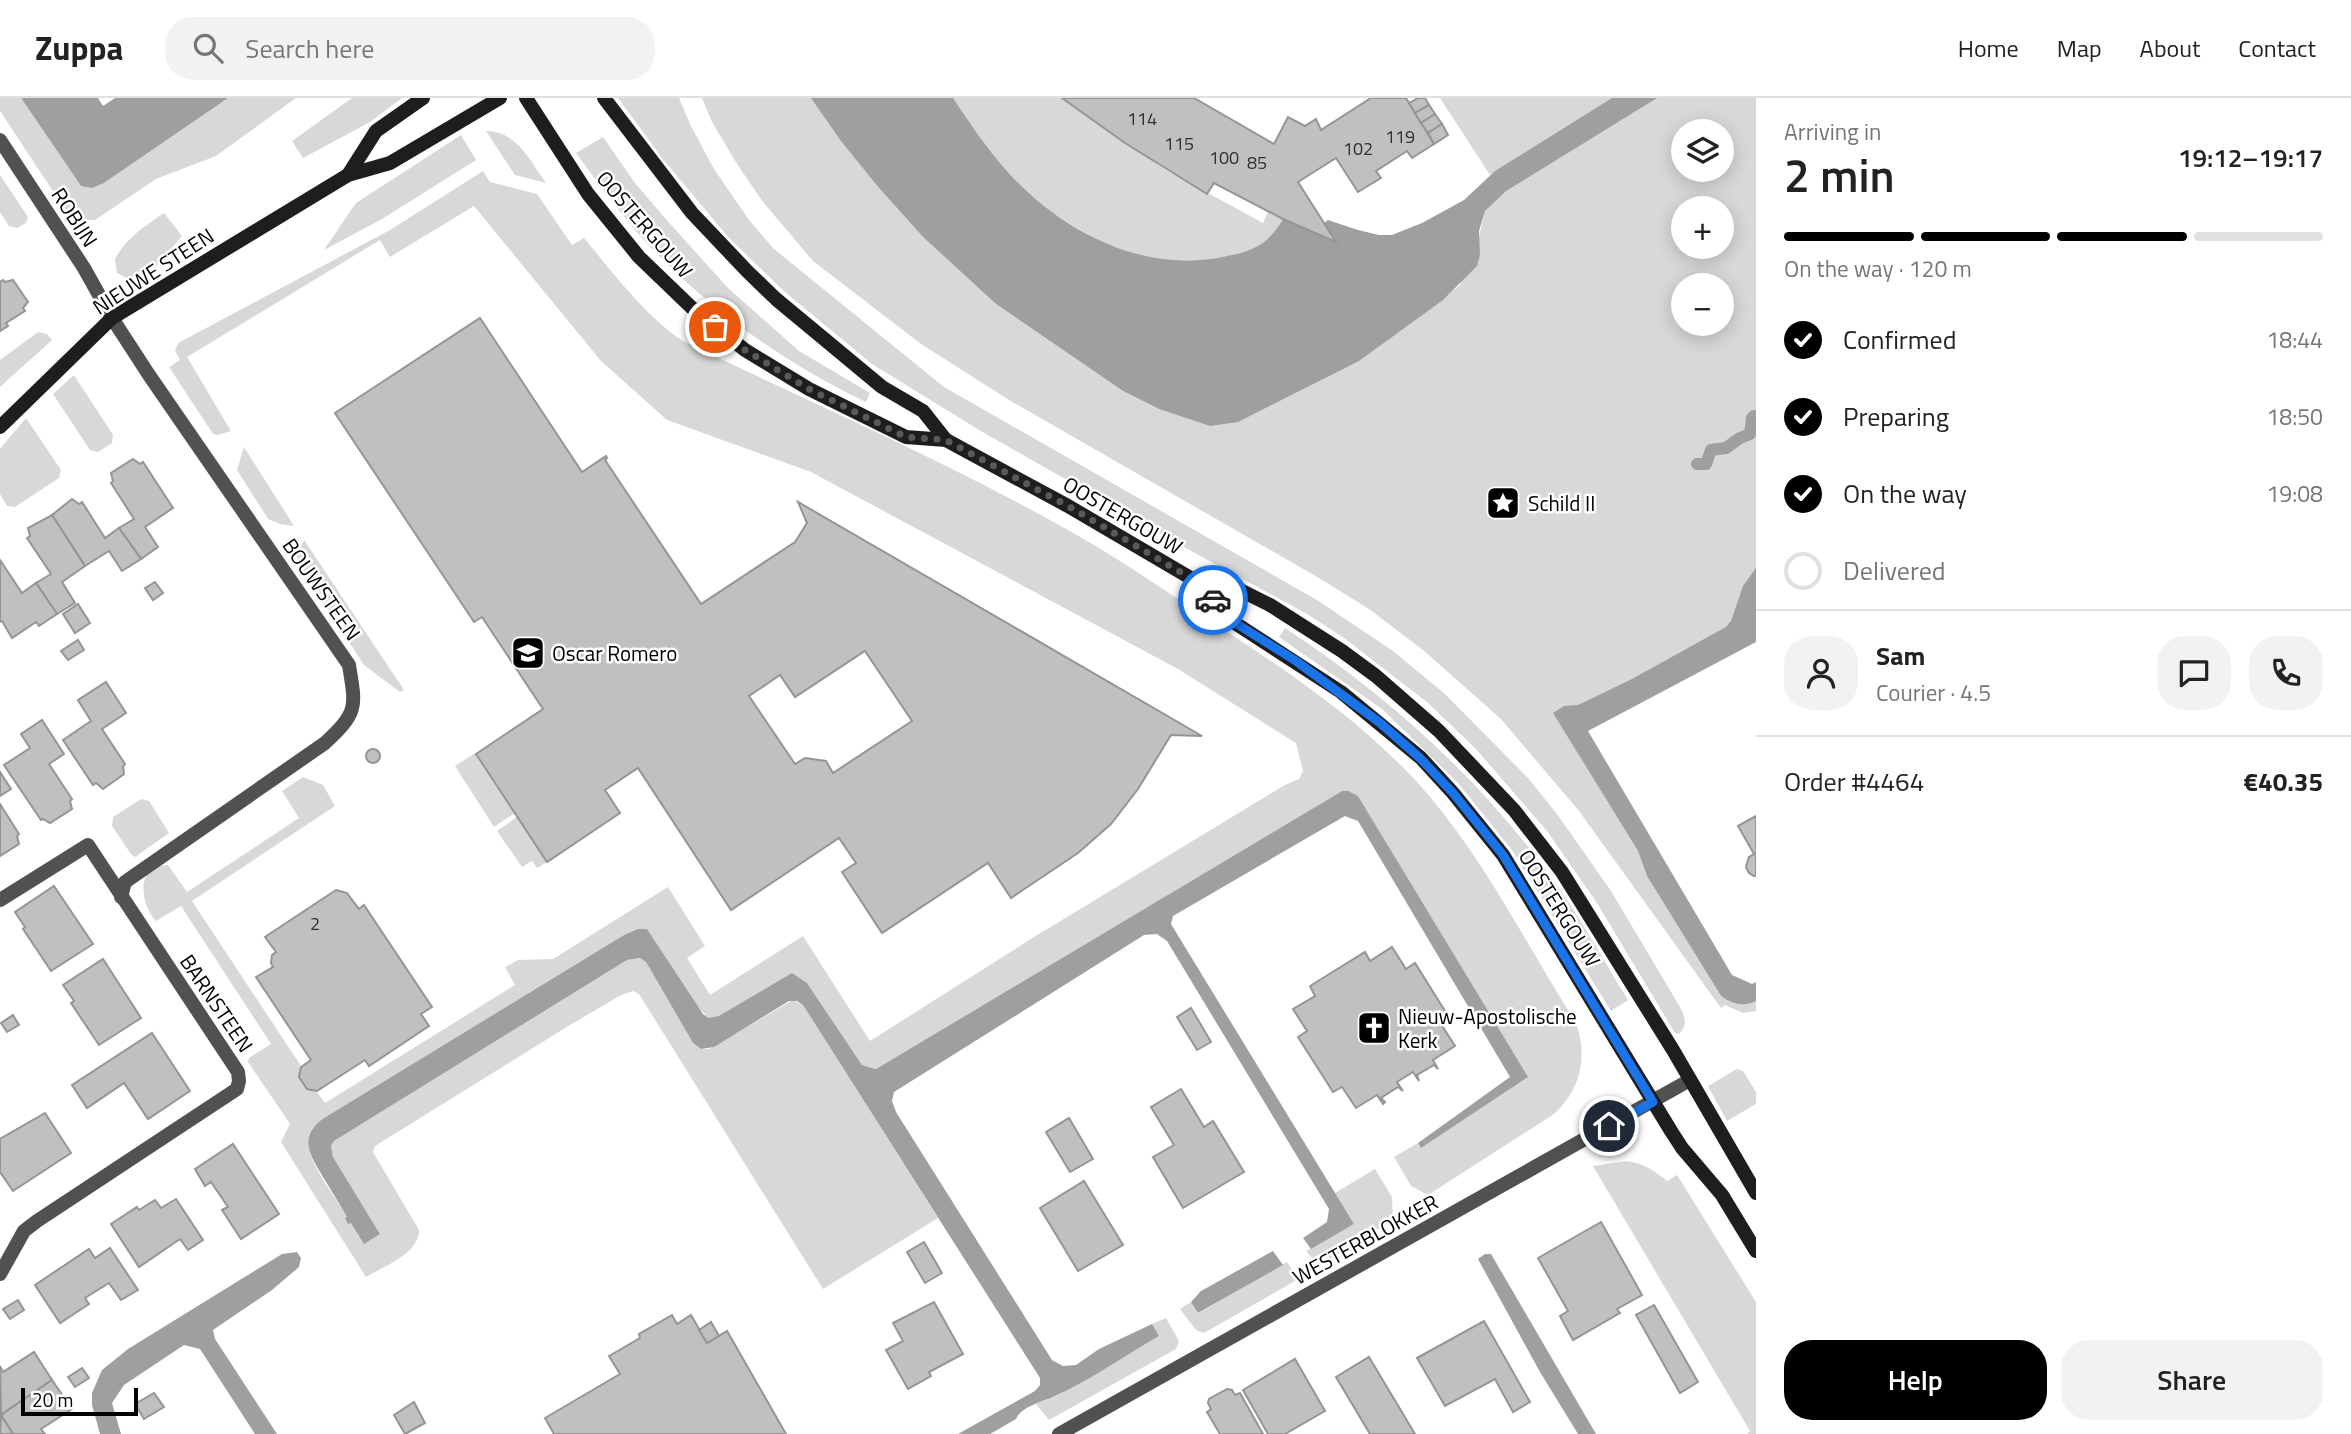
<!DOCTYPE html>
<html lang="en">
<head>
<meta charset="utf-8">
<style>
  body { margin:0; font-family:"Titillium Web",sans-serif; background:#f2f2f2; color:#222; height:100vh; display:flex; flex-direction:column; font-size:26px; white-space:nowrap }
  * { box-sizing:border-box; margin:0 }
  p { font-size:23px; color:#767676 }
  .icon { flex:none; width:38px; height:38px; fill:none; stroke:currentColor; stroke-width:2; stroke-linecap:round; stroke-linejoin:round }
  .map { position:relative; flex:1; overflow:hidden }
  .panel { display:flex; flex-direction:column; background:#fff; width:595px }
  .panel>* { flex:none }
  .buttons { position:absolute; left:1671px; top:21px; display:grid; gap:14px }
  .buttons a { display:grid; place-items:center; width:63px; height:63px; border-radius:50%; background:#fff; box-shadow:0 4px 18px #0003; font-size:35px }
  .scale { position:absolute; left:21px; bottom:18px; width:117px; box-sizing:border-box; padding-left:7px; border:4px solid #000; border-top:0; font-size:19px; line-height:24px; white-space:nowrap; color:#000; -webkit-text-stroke:5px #fff; paint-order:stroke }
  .pin { position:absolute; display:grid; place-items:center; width:60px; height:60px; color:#fff; margin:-30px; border:4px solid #fff; border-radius:50%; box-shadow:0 2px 7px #0007 }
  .courier { position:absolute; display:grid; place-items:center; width:70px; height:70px; margin:-35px; border:5px solid #1a73e8; border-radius:50%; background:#fff; color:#222; box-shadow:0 2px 9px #0007 }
  .headline em { font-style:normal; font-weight:600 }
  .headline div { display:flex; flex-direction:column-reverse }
  .headline { display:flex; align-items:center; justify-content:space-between; height:119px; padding:0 28px }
  h1 { font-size:46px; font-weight:600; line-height:52px }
  .bar { display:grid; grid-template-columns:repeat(4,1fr); gap:10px 7px; align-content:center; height:84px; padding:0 28px }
  .bar i { height:9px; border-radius:5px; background:#e0e0e0 }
  .bar .on { background:#000 }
  .bar p { grid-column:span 4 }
  .line { display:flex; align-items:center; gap:18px; padding:0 28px; border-top:2px solid #e0e0e0 }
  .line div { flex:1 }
  .round { display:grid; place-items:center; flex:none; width:74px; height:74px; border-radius:28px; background:#f2f2f2 }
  ol { padding:0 28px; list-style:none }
  li { display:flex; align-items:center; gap:21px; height:77px }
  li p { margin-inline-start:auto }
  li .icon { padding:7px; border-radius:50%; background:#000; color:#fff; stroke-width:4 }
  li:last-child { color:#767676 }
  li i { width:38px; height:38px; border:4px solid #e0e0e0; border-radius:50% }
  .primary-button { display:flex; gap:14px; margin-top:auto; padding:14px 28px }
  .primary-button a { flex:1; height:80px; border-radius:28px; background:#000; color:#fff; font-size:28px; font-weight:600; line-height:80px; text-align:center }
  .primary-button a+a { background:#f2f2f2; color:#222 }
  header { display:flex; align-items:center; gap:42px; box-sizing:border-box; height:98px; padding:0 35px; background:#fff; border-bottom:2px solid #e0e0e0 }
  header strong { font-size:33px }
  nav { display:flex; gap:38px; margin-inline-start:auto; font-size:24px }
  .search { width:490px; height:63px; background:#f2f2f2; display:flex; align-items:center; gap:18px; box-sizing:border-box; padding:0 24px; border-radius:28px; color:#767676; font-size:26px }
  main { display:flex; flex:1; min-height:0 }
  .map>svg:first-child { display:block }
  .green { fill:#d8d8d8; fill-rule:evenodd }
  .water { fill:#9f9f9f }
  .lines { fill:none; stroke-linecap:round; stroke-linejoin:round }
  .stream { stroke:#9f9f9f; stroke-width:12 }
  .building { fill:#c0c0c0; stroke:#959595; stroke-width:2; fill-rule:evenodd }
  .street { stroke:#515151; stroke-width:14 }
  .secondary { stroke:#1e1e1e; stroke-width:14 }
  .done { stroke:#595959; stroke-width:7; stroke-dasharray:0 12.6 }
  .route { stroke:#1a73e8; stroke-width:9 }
  .labels { text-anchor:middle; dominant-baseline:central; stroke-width:5; stroke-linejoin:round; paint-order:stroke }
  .number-label { font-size:18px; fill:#303030 }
  .street-label { font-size:21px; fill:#000; stroke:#fff }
  .poi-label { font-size:21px; fill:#000; stroke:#fff; text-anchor:start }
</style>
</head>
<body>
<header>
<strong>Zuppa</strong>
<div class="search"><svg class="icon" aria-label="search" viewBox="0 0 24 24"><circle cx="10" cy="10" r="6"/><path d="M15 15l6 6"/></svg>Search here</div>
<nav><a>Home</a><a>Map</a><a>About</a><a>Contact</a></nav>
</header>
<main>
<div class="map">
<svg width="1756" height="1336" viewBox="0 0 1756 1336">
  <rect width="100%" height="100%" fill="#fff"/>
  <g class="green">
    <path d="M0 0H21L81 88 104 85 228 0H296L216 58 156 81 95 122H89L76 128 0 13Z"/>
    <path d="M352 0H402L370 24 303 60 292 43Z"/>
    <path d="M618 0H679L691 28 714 71 749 122 774 151 944 289 1317 502 1393 553 1445 596 1528 680 1557 716 1611 793 1680 909C1685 919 1688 927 1679 936L1675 935 1597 805 1547 733 1475 650 1428 605 1344 540 1307 516 1184 449 979 332 872 266 785 194 729 140 662 60Z"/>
    <path d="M702 0H812L879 90 923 139 996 206 1123 293 1159 311 1210 328 1359 263 1459 188 1478 143 1494 74 1490 77 1440 0H1756V539L1570 642 1638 753 1647 778 1721 898C1734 907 1742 906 1756 903V913L1743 915 1725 907 1721 910 1579 713 1501 621 1423 552 1369 511 1319 480 1009 302 921 246 813 163 763 104 737 66 712 24ZM1684 33H1722V72H1684ZM1684 110H1722V149H1684ZM1684 187H1722V226H1684Z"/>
    <path d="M953 0H1061L1166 72 1263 125 1268 114 1283 121C1267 150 1248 155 1217 160 1137 173 1061 132 1007 73 987 51 970 25 953 0Z"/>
    <path d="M486 33C517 33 530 63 546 85L515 77Z"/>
    <path d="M461 37 476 62 382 121 324 152 356 105Z"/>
    <path d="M603 39 635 85 664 119 727 189 799 253 870 295 866 304C779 262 699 205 635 132 614 107 595 81 576 55Z"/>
    <path d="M483 73 490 84 537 96 572 147 584 140C614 176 644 217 683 243 816 307 953 366 1082 440 1134 470 1182 504 1232 537 1299 581 1362 625 1417 684 1482 756 1525 844 1576 925 1588 959 1581 991 1554 1016L1428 1097 1411 1088 1394 1059 1418 1045 1421 1049 1427 1046 1527 979 1358 698 1342 693 876 971 862 967 807 885 715 920H709L624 837 324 1020C316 1026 309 1032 308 1041 305 1061 337 1101 347 1119L348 1125 351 1124 364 1145 380 1136 333 1059 331 1048 334 1043 627 862 640 860 646 864 693 945 701 951H709L793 902 803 907 938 1120 823 1191 639 896 633 893 621 897 570 927 375 1048 373 1054 419 1132C419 1156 384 1168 366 1179L281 1044 290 1026 248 964 249 960 271 946 181 808 156 823C139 805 136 766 168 767L187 794 299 720 282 693 303 679 323 687 335 708 192 803 301 968 299 979 306 991 317 994 325 1005 515 887 505 869 518 862 553 861 668 789 705 848 687 860 710 897 803 838 870 943 1034 839 1285 687 1299 681 1303 673 1296 645 1178 571 811 374 667 322 601 263 474 108 390 159 380 142 187 259 231 333 218 337 213 336 169 269 180 262 175 253 178 245 390 132Z"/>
    <path d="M0 77 28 119 26 125 17 130 9 128 0 114Z"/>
    <path d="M164 115 182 138 148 178 134 187 132 183 117 175 115 161C126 140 145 128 164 115Z"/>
    <path d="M38 234 47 236 52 242 0 289V262Z"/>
    <path d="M74 277 113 337 112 345 98 354 90 352 53 296Z"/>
    <path d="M26 320 61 372 59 380 15 409 7 408 0 396V351Z"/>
    <path d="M244 349 294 428 280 426 268 421 237 372Z"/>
    <path d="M304 442 404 592 400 594 364 567 298 467 297 459Z"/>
    <path d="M1285 530C1387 597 1476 677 1549 776 1578 815 1602 860 1628 902L1611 913 1512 752 1458 685 1382 611 1279 539Z"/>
    <path d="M475 655 515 715 494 729 455 668Z"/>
    <path d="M141 701 149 703 169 735 135 759 131 756 112 728 113 719Z"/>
    <path d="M517 719 547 764 537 770 532 763 522 769 497 733Z"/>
    <path d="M1737 971 1743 973 1756 994V1006L1727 1023 1708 988Z"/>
    <path d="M1627 1063C1644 1066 1654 1072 1667 1083L1677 1077 1756 1204V1336H1747L1750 1333 1593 1068Z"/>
    <path d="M1375 1071 1392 1099 1393 1122 1319 1168 1306 1153 1354 1126 1335 1095Z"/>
    <path d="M1287 1164 1295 1176V1183L1204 1235 1196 1232 1180 1211 1191 1204 1199 1215Z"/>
    <path d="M1166 1220 1179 1243 1176 1251 1049 1322 1036 1306 1056 1298 1159 1238 1152 1226Z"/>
  </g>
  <g class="water">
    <path d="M21 0H98L103 8 115 0H228L104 85 92 90 81 88Z"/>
    <path d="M811 0H953C970 25 987 51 1007 73 1060 132 1137 173 1217 160 1249 154 1266 150 1283 121L1335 144 1324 125 1328 122 1358 132 1379 137H1392L1422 125 1464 102 1495 73 1612 0H1657L1506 93 1485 113 1479 133 1480 157 1477 168 1443 202 1359 263 1238 324 1210 328 1159 311 1123 293 996 206 923 139 879 90 841 43Z"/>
    <path d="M1756 470V544L1588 633 1732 877 1752 886 1756 884V903C1743 909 1732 906 1721 898L1647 778 1638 753 1553 615 1564 608 1578 607 1630 582 1726 529 1731 523 1743 488Z"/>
    <path d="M1342 693H1348L1358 698 1528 979 1421 1050 1418 1045 1510 979 1358 723 1345 718 1173 818 1171 826 1354 1126 1311 1151 1303 1140 1327 1124 1329 1111 1167 843 1157 836 1144 837 894 994 892 1003 896 1014 1052 1262 1063 1268 1076 1267 1099 1251 1152 1226 1159 1238C1124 1258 1089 1283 1053 1299 1041 1304 1021 1309 1016 1321L990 1336H958L1035 1293 1040 1287V1280L803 907 797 903H789L714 949 701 951 693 945 646 864 640 860 627 862 334 1043 331 1048 333 1059 380 1136 364 1146 351 1125 348 1126 345 1120 347 1119C339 1105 331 1092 323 1079 310 1057 297 1039 324 1020L624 837 638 831H647L703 916 709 920 719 918 792 875 807 885 862 967 876 971Z"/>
    <path d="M1273 1153 1283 1167 1198 1215 1191 1204 1201 1193Z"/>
    <path d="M297 1154 301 1160 299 1169 272 1192 213 1232 215 1241 277 1336H255L200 1251 184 1247 124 1287 112 1305 121 1336H100L92 1307V1295L102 1272 128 1251 282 1156Z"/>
    <path d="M1485 1156H1491L1596 1336H1578L1540 1274 1478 1161Z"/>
  </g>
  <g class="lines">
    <path class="stream" d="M1697 366H1706L1711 352 1726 350 1740 340 1750 336 1752 320 1754 318"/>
  </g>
  <g class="building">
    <path d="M1062 0H1194L1274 46 1288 19 1305 28 1316 21 1321 32 1371 0H1406L1434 46 1412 60 1407 53 1376 73 1381 80 1358 94 1336 60 1298 84 1336 144 1283 121 1214 85 1207 96 1125 45Z"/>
    <path d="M1418 0H1425L1429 7 1415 15 1409 5Z"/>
    <path d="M1429 7 1435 16 1421 25 1415 15Z"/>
    <path d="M1435 16 1442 26 1428 35 1421 25Z"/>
    <path d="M1442 26 1448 37 1434 46 1428 35Z"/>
    <path d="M3 182 5 184 13 182 28 204 23 210 25 213 6 225 8 228 0 233V184Z"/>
    <path d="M480 220 582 374 606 358 607 360 605 362 701 506 795 444 807 425 798 404 1202 638 1171 637 1138 691 1111 726 1078 755 1011 800 988 765 882 835 842 774 856 765 839 740 731 812 638 670 605 692 620 715 547 764 476 656 543 611 482 519 474 524 335 315ZM865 553 912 623 833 675 826 663 805 660 795 666 749 598 780 577 795 599Z"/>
    <path d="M133 361 140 366 143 364 173 410 145 429 158 449 141 461 119 430 134 421 111 385 113 383 111 375Z"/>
    <path d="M72 401 79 406 82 404 105 440 119 430 141 461 122 473 109 453 85 468 52 417Z"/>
    <path d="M52 417 85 468 62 484 75 505 57 516 36 485 51 476 27 440 30 438 28 430Z"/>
    <path d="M0 462 22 495 36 485 57 516 39 528 36 524 12 540 2 523 0 524Z"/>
    <path d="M155 484 163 495 153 502 145 490Z"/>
    <path d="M78 506 90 525 75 535 63 516Z"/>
    <path d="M78 542 84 552 68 562 61 553Z"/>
    <path d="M106 584 126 615 102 631 125 666 123 668 124 676 103 691 96 685 93 687 63 642 91 623 78 602Z"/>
    <path d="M42 622 64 656 49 666 72 701 70 703 72 711 50 725 43 721 41 722 4 667 30 650 21 636Z"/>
    <circle cx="373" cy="658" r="7"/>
    <path d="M0 674 11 691 0 698Z"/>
    <path d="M0 706 19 736 17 738 19 746 0 758Z"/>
    <path d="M1756 718V778H1754L1749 775 1746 769 1749 759 1754 756 1738 728Z"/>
    <path d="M54 788 93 846 51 873 23 831 25 829 15 814Z"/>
    <path d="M336 792 347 795 359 811 364 807 432 909 421 916 429 928 369 968 365 962 317 993 307 991 299 979 301 969 311 962 256 879 273 869 271 865 272 857 276 854 265 839Z"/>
    <path d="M1392 849 1406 871 1415 865 1450 921 1441 926 1455 948 1433 962 1438 971 1434 967 1417 977 1419 983 1413 974 1397 984 1403 993 1398 989 1381 1000 1385 1004 1383 1006 1377 997 1356 1010 1342 989 1333 994 1298 939 1307 933 1293 911 1315 898 1310 888 1365 854 1370 863Z"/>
    <path d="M103 861 141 920 99 947 71 905 74 903 63 887Z"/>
    <path d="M1191 910 1211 944 1197 952 1177 919Z"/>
    <path d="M13 917 19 927 7 934 1 925Z"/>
    <path d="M152 935 190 993 148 1021 124 985 87 1010 72 987Z"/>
    <path d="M1181 991 1204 1029 1213 1023 1244 1074 1183 1110 1153 1059 1174 1047 1151 1009Z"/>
    <path d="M45 1015 71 1055 13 1093 0 1074V1041Z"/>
    <path d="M1069 1020 1093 1061 1070 1074 1046 1034Z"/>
    <path d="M233 1046 279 1116 241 1141 222 1112 228 1109 211 1084 205 1088 195 1071Z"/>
    <path d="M1084 1083 1123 1147 1078 1173 1040 1110Z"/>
    <path d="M176 1101 203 1142 188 1152 180 1141 139 1169 111 1126 137 1109 139 1112 155 1102 161 1110Z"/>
    <path d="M1601 1124 1642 1197 1617 1211 1620 1215 1573 1242 1560 1218 1568 1213 1538 1160Z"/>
    <path d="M924 1144 942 1175 925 1185 907 1154Z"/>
    <path d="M110 1150 138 1192 121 1202 109 1185 85 1200 89 1206 60 1225 35 1187 89 1151 95 1160Z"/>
    <path d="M18 1202 24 1212 10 1221 3 1211Z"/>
    <path d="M934 1204 963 1256 929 1274 931 1278 908 1291 886 1252 903 1243 893 1225Z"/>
    <path d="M1654 1207 1698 1284 1680 1295 1636 1217Z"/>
    <path d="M672 1217 677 1226 691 1217 707 1245 727 1233 786 1336H554L545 1320 620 1276 609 1258 640 1240 639 1236Z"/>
    <path d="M1484 1223 1530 1304 1513 1314 1495 1281 1445 1308 1417 1260Z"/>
    <path d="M711 1224 719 1238 707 1245 699 1232Z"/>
    <path d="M34 1254 52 1282 1 1317 0 1268 3 1274Z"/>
    <path d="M1369 1259 1415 1336H1370L1336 1279Z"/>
    <path d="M1295 1261 1325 1313 1285 1336H1268L1243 1292Z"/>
    <path d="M82 1270 89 1280 75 1289 68 1279Z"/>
    <path d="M52 1282 72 1311 41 1331 45 1336H13L1 1317Z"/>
    <path d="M1227 1291 1232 1292 1235 1297 1240 1295 1263 1336H1220L1207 1314 1211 1311 1208 1305 1209 1301Z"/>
    <path d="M154 1295 164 1309 144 1321 135 1306Z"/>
    <path d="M414 1304 425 1325 405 1336 394 1317Z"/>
    <path d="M1 1317 13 1336H0Z"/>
  </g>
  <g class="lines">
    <g class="street">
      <path d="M0 42 84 170 112 220 149 277 349 567C356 610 358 614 325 645L125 784 121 799"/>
      <path d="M0 802 88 747 238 974 239 983 237 991 37 1123 24 1133 0 1176"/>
      <path d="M1059 1336 1690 982"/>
    </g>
    <g class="secondary">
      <path d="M526 0 588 96 639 159 691 209 745 252 809 291 906 339 946 342 1068 408 1206 489 1238 491 1270 507 1342 553 1376 578 1439 633 1514 712 1562 774 1673 952 1756 1095"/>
      <path d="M604 0 692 115 747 173 776 201 882 289 923 313 946 342"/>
      <path d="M348 77 376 33 423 0"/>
      <path d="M0 329 112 220 348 77 390 65 500 0"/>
      <path d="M1206 489 1221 516 1341 594 1421 660 1453 695 1503 757 1671 1033 1682 1050 1722 1097 1756 1153"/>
    </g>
  </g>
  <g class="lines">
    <path class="done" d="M715 229 745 252 809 291 906 339 946 342 1068 408 1206 489 1213 502"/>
    <path class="route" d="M1213 502 1221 516 1296 563 1379 624 1420 660 1453 695 1503 757 1653 1004 1609 1028"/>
  </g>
  <defs>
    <symbol id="sight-square" viewBox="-11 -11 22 22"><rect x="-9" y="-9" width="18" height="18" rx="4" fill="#000" stroke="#fff"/><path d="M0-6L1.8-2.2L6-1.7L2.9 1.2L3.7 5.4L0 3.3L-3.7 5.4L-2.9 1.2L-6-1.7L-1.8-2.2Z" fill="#fff"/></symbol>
    <symbol id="school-square" viewBox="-11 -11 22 22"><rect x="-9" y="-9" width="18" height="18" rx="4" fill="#000" stroke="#fff"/><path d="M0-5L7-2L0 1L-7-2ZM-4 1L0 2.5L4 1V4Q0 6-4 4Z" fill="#fff"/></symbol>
    <symbol id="church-square" viewBox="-11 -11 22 22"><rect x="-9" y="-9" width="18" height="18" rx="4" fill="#000" stroke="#fff"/><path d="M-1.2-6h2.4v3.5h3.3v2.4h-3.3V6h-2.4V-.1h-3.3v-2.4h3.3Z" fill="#fff"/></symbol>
  </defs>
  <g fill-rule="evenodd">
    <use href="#sight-square" x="1484" y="386" width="38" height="38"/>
    <use href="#school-square" x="509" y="536" width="38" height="38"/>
    <use href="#church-square" x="1355" y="911" width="38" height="38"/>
  </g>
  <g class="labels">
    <g class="number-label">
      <text x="1142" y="20">114</text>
      <text x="1400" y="38">119</text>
      <text x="1179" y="45">115</text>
      <text x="1358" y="50">102</text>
      <text x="1224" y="59">100</text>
      <text x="1257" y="64">85</text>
      <text x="315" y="825">2</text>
    </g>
    <g class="street-label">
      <text transform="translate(75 119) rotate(57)">ROBIJN</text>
      <text transform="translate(645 126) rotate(49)">OOSTERGOUW</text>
      <text transform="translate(153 173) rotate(-33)">NIEUWE STEEN</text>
      <text transform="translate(1123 417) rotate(30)">OOSTERGOUW</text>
      <text transform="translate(322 491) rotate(55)">BOUWSTEEN</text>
      <text transform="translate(1560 810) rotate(58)">OOSTERGOUW</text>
      <text transform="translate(217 905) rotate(56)">BARNSTEEN</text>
      <text transform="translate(1365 1141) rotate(-29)">WESTERBLOKKER</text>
    </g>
    <g class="poi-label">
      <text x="1528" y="405">Schild II</text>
      <text x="552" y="555">Oscar Romero</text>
      <text x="1398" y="918">Nieuw-Apostolische<tspan x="1398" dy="24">Kerk</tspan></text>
    </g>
  </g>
</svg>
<div class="buttons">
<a><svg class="icon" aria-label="layers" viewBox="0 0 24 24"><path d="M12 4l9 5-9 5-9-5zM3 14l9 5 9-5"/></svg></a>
<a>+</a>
<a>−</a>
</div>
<div class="scale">20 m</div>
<div class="pin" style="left:715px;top:229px;background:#ea580c"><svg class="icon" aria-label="bag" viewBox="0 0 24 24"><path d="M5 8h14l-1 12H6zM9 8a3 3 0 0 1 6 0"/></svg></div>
<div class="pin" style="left:1609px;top:1028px;background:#1f2937"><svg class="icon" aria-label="home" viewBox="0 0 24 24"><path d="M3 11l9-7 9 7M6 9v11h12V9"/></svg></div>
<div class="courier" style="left:1213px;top:502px"><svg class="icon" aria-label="car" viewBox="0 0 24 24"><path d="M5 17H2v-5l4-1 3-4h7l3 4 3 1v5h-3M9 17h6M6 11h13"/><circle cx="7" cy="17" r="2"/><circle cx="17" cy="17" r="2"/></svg></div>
</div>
<section class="panel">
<div class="headline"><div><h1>2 min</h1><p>Arriving in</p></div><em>19:12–19:17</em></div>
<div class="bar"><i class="on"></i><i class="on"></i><i class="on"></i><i></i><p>On the way · 120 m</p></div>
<ol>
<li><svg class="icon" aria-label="check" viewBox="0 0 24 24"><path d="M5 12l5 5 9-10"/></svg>Confirmed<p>18:44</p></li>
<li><svg class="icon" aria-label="check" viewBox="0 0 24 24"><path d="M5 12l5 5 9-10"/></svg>Preparing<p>18:50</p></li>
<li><svg class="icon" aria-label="check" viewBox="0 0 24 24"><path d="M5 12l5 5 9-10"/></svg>On the way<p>19:08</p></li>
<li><i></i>Delivered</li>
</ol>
<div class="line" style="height:126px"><a class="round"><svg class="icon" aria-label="person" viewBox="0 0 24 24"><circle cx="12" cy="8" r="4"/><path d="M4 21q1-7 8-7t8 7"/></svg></a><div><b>Sam</b><p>Courier · 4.5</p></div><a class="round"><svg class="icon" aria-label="chat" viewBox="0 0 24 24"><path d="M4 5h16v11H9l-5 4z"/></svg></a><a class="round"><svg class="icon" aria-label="phone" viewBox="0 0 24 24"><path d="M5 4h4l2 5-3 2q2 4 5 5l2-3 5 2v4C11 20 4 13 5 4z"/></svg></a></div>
<div class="line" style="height:91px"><div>Order #4464</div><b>€40.35</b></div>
<div class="primary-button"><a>Help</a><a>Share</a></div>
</section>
</main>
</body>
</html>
